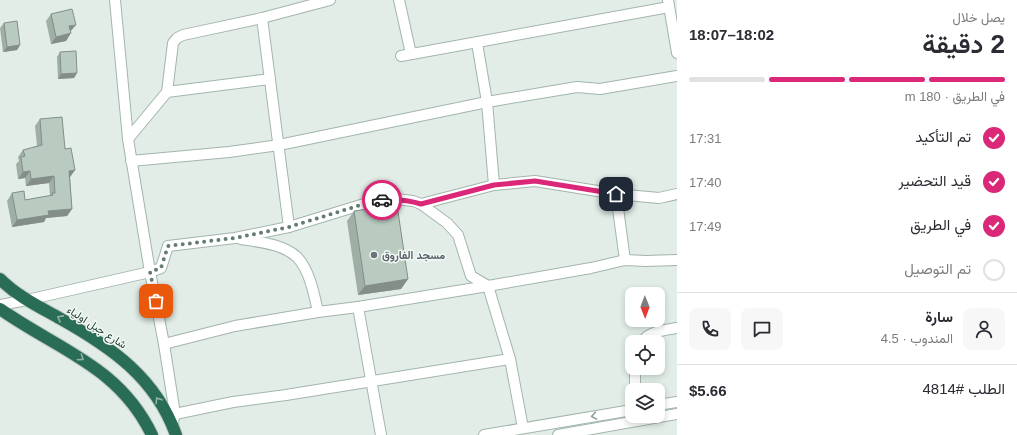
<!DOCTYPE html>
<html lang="ar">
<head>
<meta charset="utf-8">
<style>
  body { margin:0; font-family:Arial,Vazirmatn,sans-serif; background:#f7f7f7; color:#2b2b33; direction:rtl; height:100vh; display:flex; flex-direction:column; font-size:15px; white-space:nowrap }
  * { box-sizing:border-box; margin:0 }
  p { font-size:13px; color:#7c7c81 }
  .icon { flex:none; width:22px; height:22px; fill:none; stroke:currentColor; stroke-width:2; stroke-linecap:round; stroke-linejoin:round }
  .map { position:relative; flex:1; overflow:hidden; direction:ltr }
  .side { display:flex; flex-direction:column; background:#fff; width:340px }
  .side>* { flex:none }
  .needle { width:26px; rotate:179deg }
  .controls { position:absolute; left:625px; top:287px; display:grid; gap:8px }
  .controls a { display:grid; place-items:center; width:40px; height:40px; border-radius:8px; background:#fff; box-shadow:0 2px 6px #0003; font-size:20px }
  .pin { position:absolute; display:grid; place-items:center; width:34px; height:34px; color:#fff; margin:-17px; border-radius:8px; box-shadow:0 2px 6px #0006 }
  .courier { position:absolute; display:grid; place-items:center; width:40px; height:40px; margin:-20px; border:3px solid #db2777; border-radius:50%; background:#fff; color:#222; box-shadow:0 1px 5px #0007 }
  .headline em { font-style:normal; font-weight:600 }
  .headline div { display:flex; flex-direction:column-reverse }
  .headline { display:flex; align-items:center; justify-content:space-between; height:68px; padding:0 12px }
  h1 { font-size:26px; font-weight:600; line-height:30px }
  .bar { display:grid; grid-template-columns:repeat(4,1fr); gap:6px 4px; align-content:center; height:48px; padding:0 12px }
  .bar i { height:5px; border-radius:3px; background:#e1e1e2 }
  .bar .current { background:#db2777 }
  .bar p { grid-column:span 4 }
  .line { display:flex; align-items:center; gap:10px; padding:0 12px; border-top:1px solid #e1e1e2 }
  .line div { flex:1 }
  .round { display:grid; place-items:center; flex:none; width:42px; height:42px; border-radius:8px; background:#f7f7f7 }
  ol { padding:0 12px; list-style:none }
  li { display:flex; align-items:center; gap:12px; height:44px }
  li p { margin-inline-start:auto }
  li .icon { padding:4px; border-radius:50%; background:#db2777; color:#fff; stroke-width:4 }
  li:last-child { color:#7c7c81 }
  li i { width:22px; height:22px; border:2px solid #e1e1e2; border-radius:50% }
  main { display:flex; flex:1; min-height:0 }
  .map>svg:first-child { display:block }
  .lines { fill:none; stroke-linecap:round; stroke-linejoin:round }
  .minor-casing { stroke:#a3b5ac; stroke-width:12 }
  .highway-casing { stroke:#c1c9c6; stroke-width:14 }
  .minor { stroke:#fff; stroke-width:10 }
  .highway { stroke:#2a6d56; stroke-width:12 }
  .wall { fill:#9fafa6 }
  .shaded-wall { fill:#828e87 }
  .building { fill:#b9cbc1; stroke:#828e87 }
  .oneway { stroke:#8eb3a5 }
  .oneway2 { stroke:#909f98 }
  .done { stroke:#647c71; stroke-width:4; stroke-dasharray:0 7.2 }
  .route { stroke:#db2777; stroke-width:5 }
  .worship-dot { fill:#6b7280; stroke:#f2f9f4; stroke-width:1.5 }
  .labels { text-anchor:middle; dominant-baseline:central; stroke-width:3; stroke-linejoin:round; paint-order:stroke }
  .worship-label { font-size:11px; font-weight:bold; fill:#5b616d; stroke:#f2f9f4; text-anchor:start }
  .street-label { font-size:11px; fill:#203f32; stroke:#f2f9f4 }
</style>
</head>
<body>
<main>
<section class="side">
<div class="headline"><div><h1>2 دقيقة</h1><p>يصل خلال</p></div><em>18:02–18:07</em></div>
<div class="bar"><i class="current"></i><i class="current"></i><i class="current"></i><i></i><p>في الطريق · 180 m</p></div>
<ol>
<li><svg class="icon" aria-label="check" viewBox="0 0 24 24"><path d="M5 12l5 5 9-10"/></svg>تم التأكيد<p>17:31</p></li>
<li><svg class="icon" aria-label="check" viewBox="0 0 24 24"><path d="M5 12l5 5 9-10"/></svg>قيد التحضير<p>17:40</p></li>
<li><svg class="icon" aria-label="check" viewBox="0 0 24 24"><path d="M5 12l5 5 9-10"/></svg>في الطريق<p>17:49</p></li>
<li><i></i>تم التوصيل</li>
</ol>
<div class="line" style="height:72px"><a class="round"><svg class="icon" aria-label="person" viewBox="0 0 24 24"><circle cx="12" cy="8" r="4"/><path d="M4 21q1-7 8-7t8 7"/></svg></a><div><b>سارة</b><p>المندوب · 4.5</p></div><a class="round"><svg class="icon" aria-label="chat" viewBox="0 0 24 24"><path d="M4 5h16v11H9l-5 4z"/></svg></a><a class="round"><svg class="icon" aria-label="phone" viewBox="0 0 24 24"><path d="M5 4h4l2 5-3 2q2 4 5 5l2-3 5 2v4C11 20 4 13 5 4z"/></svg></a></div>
<div class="line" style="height:52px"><div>الطلب #4814</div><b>$5.66</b></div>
</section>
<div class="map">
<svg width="677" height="435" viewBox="0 0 677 435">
  <rect width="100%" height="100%" fill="#e1ede6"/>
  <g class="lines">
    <defs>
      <g id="minor">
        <path d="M115 0 128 139 150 272 164 344 175 414 172 426"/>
        <path d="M399 0 411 54"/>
        <path d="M668 0 677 53"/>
        <path d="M262 18 289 227"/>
        <path d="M477 43 487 102 494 185"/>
        <path d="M401 56 669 7"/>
        <path d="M167 92 173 43 177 38 183 35 262 18 330 0"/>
        <path d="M128 139 167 92 270 79"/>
        <path d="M131 161 229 152 279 145 487 102 577 87 600 89 677 76"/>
        <path d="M616 194 625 260"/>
        <path d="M421 204 494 185 535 181 616 194 659 198 677 194"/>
        <path d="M241 239C259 242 283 244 297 257 310 271 314 294 318 312L358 307 488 286 591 268 625 260 646 261 677 260"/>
        <path d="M0 305 27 300 150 272 161 268 168 246 235 238 289 227 377 200 396 199 413 201 421 204 447 223 458 235 471 276 488 286 510 359 523 428"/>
        <path d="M358 307 381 435"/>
        <path d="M642 342C649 331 665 330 677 328"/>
        <path d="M164 344 235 326 318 312"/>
        <path d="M635 368V390"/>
        <path d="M658 405 677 402"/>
        <path d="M175 414 233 402 286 395 510 359"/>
        <path d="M484 435 632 410"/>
        <path d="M558 435 677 414"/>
      </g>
      <g id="highway">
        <path d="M0 279C18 297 40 307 61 319 111 347 156 378 176 435"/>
        <path d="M0 309C58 350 119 366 152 435"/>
      </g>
    </defs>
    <use href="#minor" class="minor-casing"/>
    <use href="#highway" class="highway-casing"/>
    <use href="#minor" class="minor"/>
    <use href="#highway" class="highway"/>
  </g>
  <g class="wall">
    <path d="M51 14 71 32 66 41 51 44 46 21Z"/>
    <path d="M4 23 20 45 17 50 3 52 0 28Z"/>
    <path d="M60 52 77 73 74 78 58 79 57 57Z"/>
    <path d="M40 119 65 149 75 170 70 177 72 209 67 216 46 218 44 222 12 227 7 201 12 193 25 200 50 196 49 183 26 186 25 178 18 179 16 164 19 161 18 157 23 150 37 146 35 126Z"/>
    <path d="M354 211 408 279 401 289 358 295 347 221Z"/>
  </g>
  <g class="shaded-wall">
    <path d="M76 25 70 32 69 26Z"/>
    <path d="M71 33 66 41 51 44 56 37Z"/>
    <path d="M20 45 17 50 3 52 7 47Z"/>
    <path d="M77 73 74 78 58 79 61 74Z"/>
    <path d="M75 170 70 177 64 178 69 171Z"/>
    <path d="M30 171 25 178 18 179 23 172Z"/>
    <path d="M54 176 49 183 26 186 31 179Z"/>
    <path d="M72 209 67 216 46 218 44 222 12 227 17 220 48 211Z"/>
    <path d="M408 279 401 289 358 295 365 286Z"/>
  </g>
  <g class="building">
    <path d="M72 9 76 25 69 26 71 33 56 37 51 14Z"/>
    <path d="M17 21 20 45 7 47 4 23Z"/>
    <path d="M76 51 77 73 61 74 60 52Z"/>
    <path d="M62 117 65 149 71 148 75 170 69 171 72 209 48 211 49 215 17 220 12 193 24 191 25 200 53 195 52 193H55L54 176 31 179 30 171 23 172 21 157 25 156 23 150 42 145 40 119Z"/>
    <path d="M397 205 408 279 365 286 354 211Z"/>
  </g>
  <defs><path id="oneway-chevron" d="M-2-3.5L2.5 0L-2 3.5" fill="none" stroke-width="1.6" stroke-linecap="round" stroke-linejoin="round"/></defs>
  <g class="oneway">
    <use href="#oneway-chevron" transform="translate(60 318) rotate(-151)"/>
    <use href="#oneway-chevron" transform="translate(81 358) rotate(34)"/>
    <use href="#oneway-chevron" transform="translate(158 400) rotate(-122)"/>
  </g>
  <use class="oneway2" href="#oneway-chevron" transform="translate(594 416) rotate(170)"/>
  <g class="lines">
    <path class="done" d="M156 301 150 272 161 268 168 246 235 238 289 227 377 200H382"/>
    <path class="route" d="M382 200C396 199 408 200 421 204L494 185 535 181 616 194"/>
  </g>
  <circle class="worship-dot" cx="374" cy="255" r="4"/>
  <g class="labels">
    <g class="worship-label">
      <text x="382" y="255">مسجد الفاروق</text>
    </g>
    <g class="street-label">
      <text transform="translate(97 327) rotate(33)">شارع جبل اولياء</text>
    </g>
  </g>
</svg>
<div class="controls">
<a><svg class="needle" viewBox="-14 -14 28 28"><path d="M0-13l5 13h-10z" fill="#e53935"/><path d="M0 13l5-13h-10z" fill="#7c7c81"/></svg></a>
<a><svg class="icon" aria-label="locate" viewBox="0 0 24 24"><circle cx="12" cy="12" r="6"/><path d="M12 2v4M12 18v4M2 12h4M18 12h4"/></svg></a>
<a><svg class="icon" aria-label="layers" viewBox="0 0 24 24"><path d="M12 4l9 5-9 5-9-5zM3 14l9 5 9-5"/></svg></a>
</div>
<div class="pin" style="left:156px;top:301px;background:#ea580c"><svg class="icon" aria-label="bag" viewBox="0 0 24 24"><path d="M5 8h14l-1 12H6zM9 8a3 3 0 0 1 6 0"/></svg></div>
<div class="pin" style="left:616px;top:194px;background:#1f2937"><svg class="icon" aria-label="home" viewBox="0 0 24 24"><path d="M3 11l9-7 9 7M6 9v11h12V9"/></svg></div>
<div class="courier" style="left:382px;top:200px"><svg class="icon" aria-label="car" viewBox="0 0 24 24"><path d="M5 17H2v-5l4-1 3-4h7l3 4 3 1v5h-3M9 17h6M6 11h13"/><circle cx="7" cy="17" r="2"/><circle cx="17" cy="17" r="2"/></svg></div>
</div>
</main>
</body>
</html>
